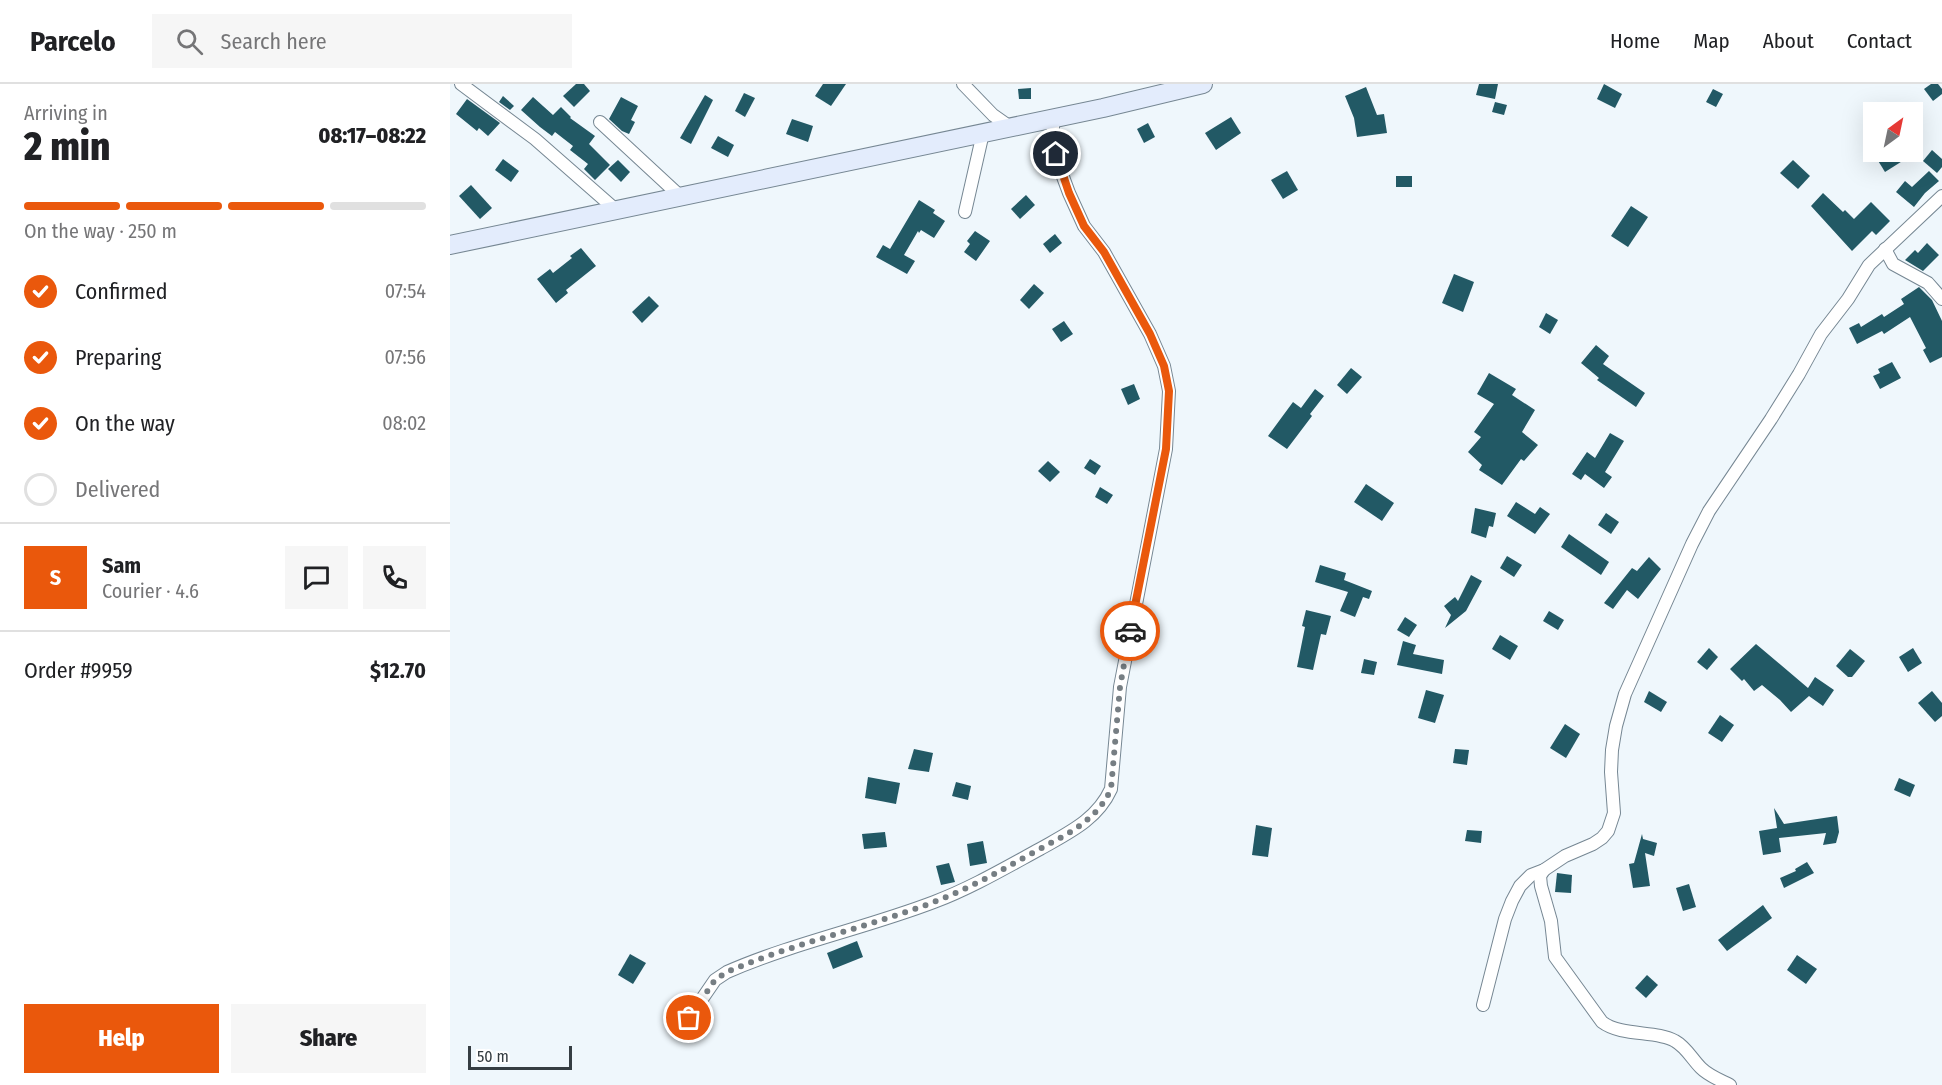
<!DOCTYPE html>
<html lang="en">
<head>
<meta charset="utf-8">
<style>
  body { margin:0; font-family:"Fira Sans Condensed",sans-serif; background:#f6f6f6; color:#202124; height:100vh; display:flex; flex-direction:column; font-size:22px; white-space:nowrap }
  * { box-sizing:border-box; margin:0 }
  p { font-size:20px; color:#757577 }
  .icon { flex:none; width:33px; height:33px; fill:none; stroke:currentColor; stroke-width:2; stroke-linecap:round; stroke-linejoin:round }
  .map { position:relative; flex:1; overflow:hidden }
  .panel { display:flex; flex-direction:column; background:#fff; width:450px }
  .panel>* { flex:none }
  .needle { width:39px; rotate:33deg }
  .fabs { position:absolute; left:1413px; top:18px; display:grid; gap:12px }
  .fabs a { display:grid; place-items:center; width:60px; height:60px; border-radius:0px; background:#fff; box-shadow:0 6px 24px #0002; font-size:30px }
  .scale { position:absolute; left:18px; bottom:15px; width:104px; box-sizing:border-box; padding-left:6px; border:3px solid #353d42; border-top:0; font-size:16px; line-height:21px; white-space:nowrap; color:#353d42; -webkit-text-stroke:4px #fff; paint-order:stroke }
  .pin { position:absolute; display:grid; place-items:center; width:51px; height:51px; color:#fff; margin:-26px; border:3px solid #fff; border-radius:50%; box-shadow:0 2px 6px #0007 }
  .courier { position:absolute; display:grid; place-items:center; width:60px; height:60px; margin:-30px; border:4px solid #ea580c; border-radius:50%; background:#fff; color:#222; box-shadow:0 2px 8px #0007 }
  .headline em { font-style:normal; font-weight:800 }
  .headline div { display:flex; flex-direction:column-reverse }
  .headline { display:flex; align-items:center; justify-content:space-between; height:102px; padding:0 24px }
  h1 { font-size:39px; font-weight:800; line-height:45px }
  .bar { display:grid; grid-template-columns:repeat(4,1fr); gap:9px 6px; align-content:center; height:72px; padding:0 24px }
  .bar i { height:8px; border-radius:4px; background:#e0e0e0 }
  .bar .selected { background:#ea580c }
  .bar p { grid-column:span 4 }
  .line { display:flex; align-items:center; gap:15px; padding:0 24px; border-top:2px solid #e0e0e0 }
  .line div { flex:1 }
  .round { display:grid; place-items:center; flex:none; width:63px; height:63px; border-radius:0px; background:#f6f6f6 }
  ol { padding:0 24px; list-style:none }
  li { display:flex; align-items:center; gap:18px; height:66px }
  li p { margin-inline-start:auto }
  li .icon { padding:6px; border-radius:50%; background:#ea580c; color:#fff; stroke-width:4 }
  li:last-child { color:#757577 }
  li i { width:33px; height:33px; border:3px solid #e0e0e0; border-radius:50% }
  .button { display:flex; gap:12px; margin-top:auto; padding:12px 24px }
  .button a { flex:1; height:69px; border-radius:0px; background:#ea580c; color:#fff; font-size:24px; font-weight:800; line-height:69px; text-align:center }
  .button a+a { background:#f6f6f6; color:#202124 }
  header { display:flex; align-items:center; gap:36px; box-sizing:border-box; height:84px; padding:0 30px; background:#fff; border-bottom:2px solid #e0e0e0 }
  header strong { font-size:28px }
  nav { display:flex; gap:33px; margin-inline-start:auto; font-size:21px }
  .search { width:420px; height:54px; background:#f6f6f6; display:flex; align-items:center; gap:15px; box-sizing:border-box; padding:0 21px; border-radius:0px; color:#757577; font-size:22px }
  main { display:flex; flex:1; min-height:0 }
  .map>svg:first-child { display:block }
  .building { fill:#225965 }
  .lines { fill:none; stroke-linecap:round; stroke-linejoin:round }
  .street-casing { stroke:#768793; stroke-width:14 }
  .secondary-casing { stroke:#768793; stroke-width:20 }
  .street { stroke:#fff; stroke-width:12 }
  .secondary { stroke:#e3ecfc; stroke-width:18 }
  .done { stroke:#767e83; stroke-width:6; stroke-dasharray:0 10.8 }
  .route { stroke:#ea580c; stroke-width:8 }
</style>
</head>
<body>
<header>
<strong>Parcelo</strong>
<div class="search"><svg class="icon" aria-label="search" viewBox="0 0 24 24"><circle cx="10" cy="10" r="6"/><path d="M15 15l6 6"/></svg>Search here</div>
<nav><a>Home</a><a>Map</a><a>About</a><a>Contact</a></nav>
</header>
<main>
<section class="panel">
<div class="headline"><div><h1>2 min</h1><p>Arriving in</p></div><em>08:17–08:22</em></div>
<div class="bar"><i class="selected"></i><i class="selected"></i><i class="selected"></i><i></i><p>On the way · 250 m</p></div>
<ol>
<li><svg class="icon" aria-label="check" viewBox="0 0 24 24"><path d="M5 12l5 5 9-10"/></svg>Confirmed<p>07:54</p></li>
<li><svg class="icon" aria-label="check" viewBox="0 0 24 24"><path d="M5 12l5 5 9-10"/></svg>Preparing<p>07:56</p></li>
<li><svg class="icon" aria-label="check" viewBox="0 0 24 24"><path d="M5 12l5 5 9-10"/></svg>On the way<p>08:02</p></li>
<li><i></i>Delivered</li>
</ol>
<div class="line" style="height:108px"><b class="round" style="background:#ea580c;color:#fff">S</b><div><b>Sam</b><p>Courier · 4.6</p></div><a class="round"><svg class="icon" aria-label="chat" viewBox="0 0 24 24"><path d="M4 5h16v11H9l-5 4z"/></svg></a><a class="round"><svg class="icon" aria-label="phone" viewBox="0 0 24 24"><path d="M5 4h4l2 5-3 2q2 4 5 5l2-3 5 2v4C11 20 4 13 5 4z"/></svg></a></div>
<div class="line" style="height:78px"><div>Order #9959</div><b>$12.70</b></div>
<div class="button"><a>Help</a><a>Share</a></div>
</section>
<div class="map">
<svg width="1492" height="1001" viewBox="0 0 1492 1001">
  <rect width="100%" height="100%" fill="#eff7fc"/>
  <g class="building">
    <path d="M126 0H134L140 7 124 23 113 12Z"/>
    <path d="M373 0H396L381 22 365 12Z"/>
    <path d="M1029 0H1048L1045 15 1026 11Z"/>
    <path d="M1154 0 1172 10 1165 24 1147 15Z"/>
    <path d="M1481 0H1488L1492 5V10L1483 17 1474 5Z"/>
    <path d="M916 3 927 31 934 30 937 49 907 53 904 34 895 12Z"/>
    <path d="M581 4V15H569L568 5Z"/>
    <path d="M1263 5 1273 10 1266 23 1256 18Z"/>
    <path d="M294 9 305 14 295 33 285 27Z"/>
    <path d="M255 11 263 16 241 60 230 54Z"/>
    <path d="M53 12 64 22 60 26 49 18Z"/>
    <path d="M83 13 103 31 111 23 121 33 120 34 145 52 139 60 160 81 145 96 134 85 138 80 120 66 123 62 105 48 102 52 90 43 71 26Z"/>
    <path d="M171 13 188 22 181 36 185 38 179 50 172 47 159 35Z"/>
    <path d="M17 15 50 39 38 52 29 44 27 47 6 30Z"/>
    <path d="M1045 18 1057 21 1054 31 1042 28Z"/>
    <path d="M781 33 791 49 766 66 755 49Z"/>
    <path d="M342 35 363 42 358 58 336 50Z"/>
    <path d="M698 39 705 53 694 59 687 45Z"/>
    <path d="M268 52 284 61 278 73 261 64Z"/>
    <path d="M1482 66 1492 75V83L1487 89 1473 77Z"/>
    <path d="M1439 68H1449L1454 76 1435 88 1427 75Z"/>
    <path d="M53 75 69 87 61 98 45 86Z"/>
    <path d="M168 76 180 88 171 98 158 85Z"/>
    <path d="M1343 76 1360 92 1348 105 1330 89Z"/>
    <path d="M837 87 848 106 833 115 821 96Z"/>
    <path d="M1479 87 1489 97 1475 109 1464 123 1446 108 1455 97 1462 103Z"/>
    <rect x="946" y="92" width="16" height="11"/>
    <path d="M21 101 42 124 30 135 9 112Z"/>
    <path d="M1373 109 1393 128 1395 126 1404 135 1421 118 1440 137 1426 151 1422 147 1402 167 1361 122Z"/>
    <path d="M576 111 585 121 570 135 561 125Z"/>
    <path d="M469 116 485 126 483 129 495 137 484 154 471 146 469 149 468 147 454 171 465 177 457 190 426 173 433 161 440 165Z"/>
    <path d="M1181 122 1198 133 1178 163 1161 152Z"/>
    <path d="M525 147 540 157 526 177 514 168 520 160 517 157Z"/>
    <path d="M605 150 612 159 600 169 593 160Z"/>
    <path d="M1477 159 1489 171 1473 187 1455 176 1465 166 1468 169Z"/>
    <path d="M131 164 146 182 116 206 118 209 106 219 87 195 100 185 103 189 122 174 120 172Z"/>
    <path d="M1004 190 1024 198 1013 228 992 219Z"/>
    <path d="M584 200 594 209 579 225 570 216Z"/>
    <path d="M1469 203 1482 216 1492 237V273L1480 279 1473 266 1476 264 1460 233 1434 250 1432 247 1407 260 1399 244 1409 239 1411 243 1432 230 1434 233 1454 220 1451 215Z"/>
    <path d="M199 212 209 222 192 239 182 228Z"/>
    <path d="M1096 229 1108 236 1100 250 1089 243Z"/>
    <path d="M614 237 623 250 611 258 602 245Z"/>
    <path d="M1146 261 1159 272 1153 280 1195 309 1186 323 1147 296 1149 294 1131 279Z"/>
    <path d="M1442 278 1451 294 1430 305 1423 292 1430 289 1428 285Z"/>
    <path d="M901 284 912 293 897 310 887 301Z"/>
    <path d="M1039 289 1066 305 1062 311 1085 326 1072 348 1088 361 1074 377 1071 375 1052 401 1029 386 1032 381 1018 368 1031 353 1024 348 1044 320 1027 310Z"/>
    <path d="M684 300 690 315 678 321 671 305Z"/>
    <path d="M865 305 874 312 860 330 862 332 837 365 818 352 843 318 851 324Z"/>
    <path d="M1160 349 1174 357 1155 388 1162 393 1154 404 1135 390 1131 396 1122 390 1137 368 1145 374Z"/>
    <path d="M640 375 651 382 645 391 634 384Z"/>
    <path d="M598 377 610 388 600 398 588 387Z"/>
    <path d="M916 400 944 419 932 437 904 418Z"/>
    <path d="M650 403 663 411 657 420 645 413Z"/>
    <path d="M1066 418 1085 430 1090 423 1100 430 1085 450 1057 432Z"/>
    <path d="M1025 424 1046 429 1043 443 1039 442 1036 454 1021 449Z"/>
    <path d="M1156 429 1169 438 1161 450 1148 441Z"/>
    <path d="M1119 450 1159 478 1151 491 1111 463Z"/>
    <path d="M1057 472 1072 481 1064 493 1050 484Z"/>
    <path d="M1199 473 1211 485 1188 515 1177 506 1163 525 1154 519 1182 484 1187 487Z"/>
    <path d="M870 481 896 489 894 496 922 507 919 515 913 513 905 533 890 527 898 508 865 498Z"/>
    <path d="M1021 491 1032 497 1016 527 995 544 1001 531 994 522 1005 513 1008 517Z"/>
    <path d="M856 526 881 532 876 551 871 550 863 586 847 583 855 543 852 542Z"/>
    <path d="M1099 527 1114 536 1108 546 1093 537Z"/>
    <path d="M955 533 967 541 959 553 947 546Z"/>
    <path d="M1050 551 1068 562 1060 576 1042 565Z"/>
    <path d="M953 557 966 561 963 570 994 576 992 590 947 581Z"/>
    <path d="M1306 560 1358 604 1365 593 1384 606 1373 622 1359 612 1341 628 1330 616 1312 601 1304 607 1294 595 1292 597 1280 585Z"/>
    <path d="M1259 564 1268 573 1257 586 1247 578Z"/>
    <path d="M1463 564 1472 579 1458 588 1449 573Z"/>
    <path d="M1400 565 1415 577 1402 593H1398L1386 582Z"/>
    <path d="M914 575 927 578 924 591 911 589Z"/>
    <path d="M976 606 994 611 985 639 968 634Z"/>
    <path d="M1199 607 1217 618 1211 628 1194 618Z"/>
    <path d="M1482 607 1492 619V632L1485 638 1468 619Z"/>
    <path d="M1270 631 1284 641 1272 658 1258 649Z"/>
    <path d="M1115 640 1130 650 1116 674 1100 664Z"/>
    <path d="M464 665 483 669 479 688 458 685Z"/>
    <path d="M1005 665 1019 666 1017 681 1003 679Z"/>
    <path d="M418 693 450 699 446 720 415 714Z"/>
    <path d="M1449 694 1465 701 1460 713 1444 706Z"/>
    <path d="M506 698 521 702 518 716 502 712Z"/>
    <path d="M1324 724 1334 740 1387 732 1389 748 1386 759 1373 761 1376 749 1329 754 1331 768 1313 771 1309 747 1327 744Z"/>
    <path d="M806 741 822 744 818 773 802 771Z"/>
    <path d="M1017 746 1032 747 1031 759 1015 757Z"/>
    <path d="M435 748 437 763 414 765 412 750Z"/>
    <path d="M1192 750 1193 755 1207 759 1204 772 1195 769 1200 802 1183 804 1179 780 1184 779Z"/>
    <path d="M533 757 537 779 520 782 517 760Z"/>
    <path d="M1357 778 1364 789 1334 804 1330 794 1346 787 1345 785Z"/>
    <path d="M499 779 505 798 491 801 486 782Z"/>
    <path d="M1107 789 1122 791 1121 809 1105 808Z"/>
    <path d="M1239 800 1246 823 1233 827 1226 804Z"/>
    <path d="M1313 821 1322 834 1277 867 1268 856Z"/>
    <path d="M407 857 413 873 383 885 377 869Z"/>
    <path d="M180 870 196 879 183 900 168 891Z"/>
    <path d="M1347 871 1367 885 1356 900 1337 886Z"/>
    <path d="M1197 891 1208 901 1196 914 1185 904Z"/>
  </g>
  <g class="lines">
    <defs>
      <g id="street">
        <path d="M11 0 85 55 166 126"/>
        <path d="M513 0 543 31 560 43"/>
        <path d="M150 38 231 113"/>
        <path d="M515 128 533 49"/>
        <path d="M1435 165 1443 180 1478 199 1492 215"/>
        <path d="M1094 786 1090 792 1091 802 1101 837 1105 873 1152 938C1172 953 1206 946 1225 957 1236 963 1242 975 1251 984 1259 992 1270 996 1280 1001"/>
        <path d="M1033 921 1055 835 1062 817 1070 802 1081 791 1094 786 1115 772 1143 760 1152 754 1158 747 1164 729 1161 688 1162 666 1166 642 1175 610 1242 460 1259 427 1321 335 1349 290 1371 250 1398 215 1419 181 1492 112"/>
        <path d="M239 934 265 896 277 888C343 859 416 844 484 818 521 804 555 784 590 765 618 749 647 736 661 705L670 603 716 365 719 307 714 282 700 250 654 168 634 142 619 109 609 82 603 57V34"/>
      </g>
      <path id="secondary" d="M0 161 653 24 753 0"/>
    </defs>
    <use href="#street" class="street-casing"/>
    <use href="#secondary" class="secondary-casing"/>
    <use href="#street" class="street"/>
    <use href="#secondary" class="secondary"/>
  </g>
  <g class="lines">
    <path class="done" d="M239 934 265 896 277 888C344 859 416 844 484 818 520 804 552 786 586 767 615 751 646 738 661 705L670 603 680 547"/>
    <path class="route" d="M606 70 619 109 634 142 654 168 700 250 714 282 719 307 716 365 680 547"/>
  </g>
</svg>
<div class="fabs">
<a><svg class="needle" viewBox="-14 -14 28 28"><path d="M0-13l5 13h-10z" fill="#e53935"/><path d="M0 13l5-13h-10z" fill="#757577"/></svg></a>
</div>
<div class="scale">50 m</div>
<div class="pin" style="left:239px;top:934px;background:#ea580c"><svg class="icon" aria-label="bag" viewBox="0 0 24 24"><path d="M5 8h14l-1 12H6zM9 8a3 3 0 0 1 6 0"/></svg></div>
<div class="pin" style="left:606px;top:70px;background:#1f2937"><svg class="icon" aria-label="home" viewBox="0 0 24 24"><path d="M3 11l9-7 9 7M6 9v11h12V9"/></svg></div>
<div class="courier" style="left:680px;top:547px"><svg class="icon" aria-label="car" viewBox="0 0 24 24"><path d="M5 17H2v-5l4-1 3-4h7l3 4 3 1v5h-3M9 17h6M6 11h13"/><circle cx="7" cy="17" r="2"/><circle cx="17" cy="17" r="2"/></svg></div>
</div>
</main>
</body>
</html>
